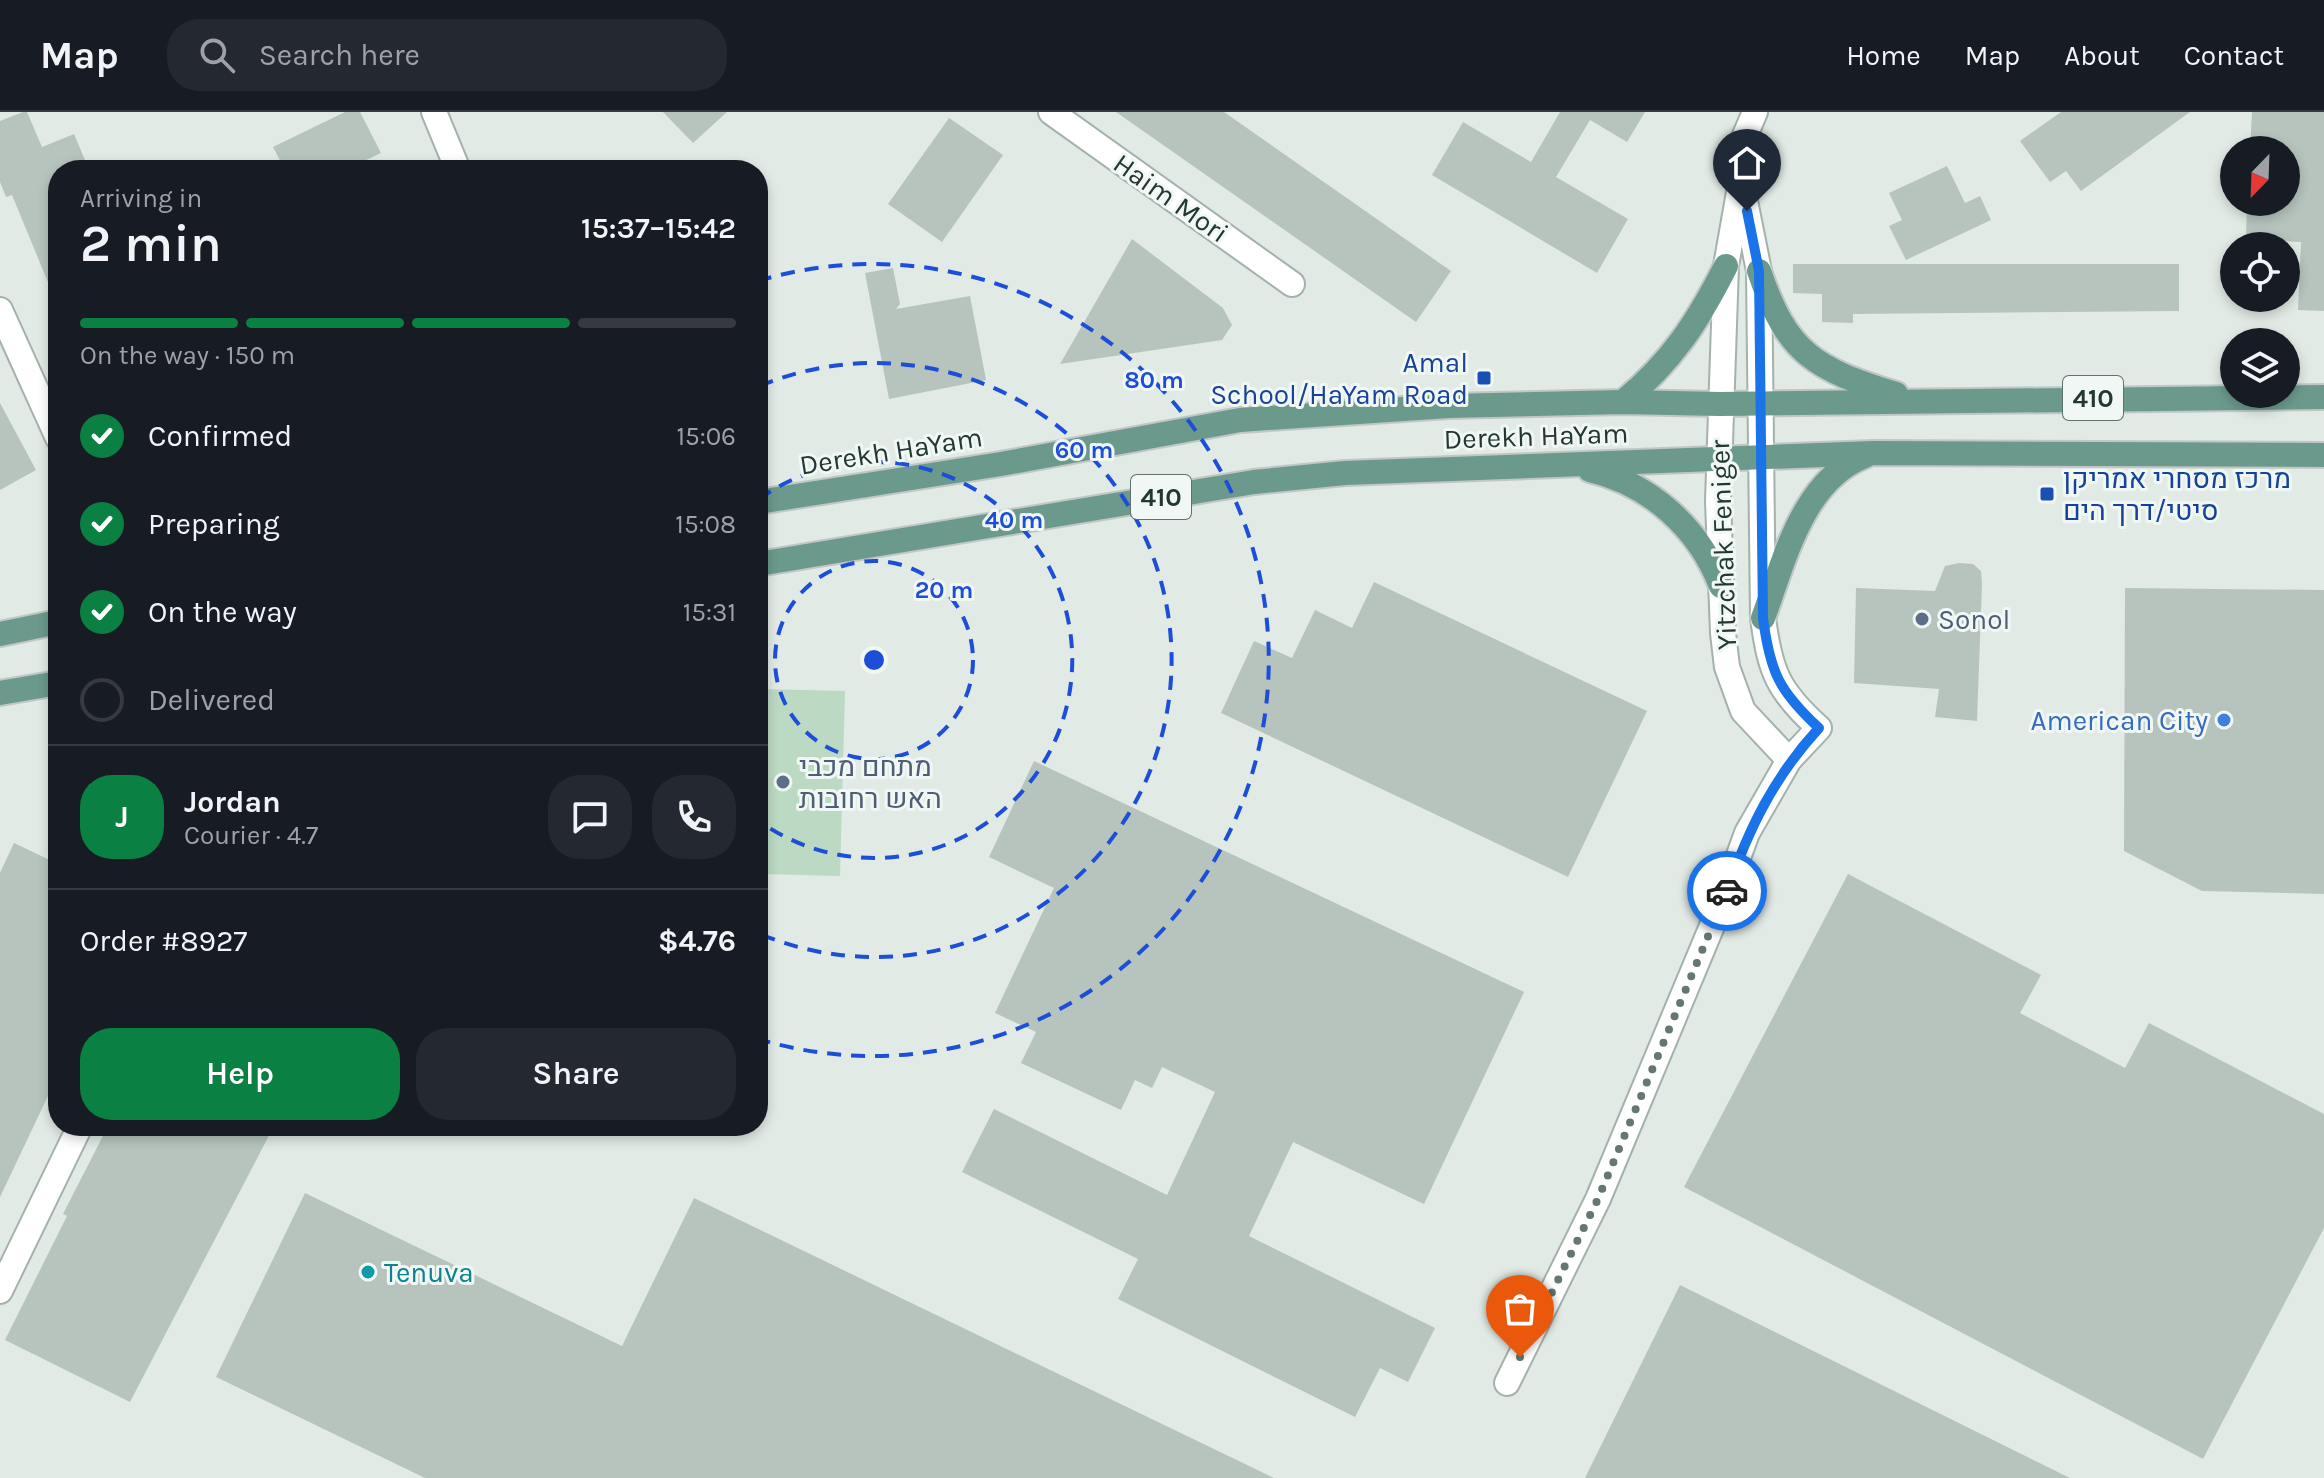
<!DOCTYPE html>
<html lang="en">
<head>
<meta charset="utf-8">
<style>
  body { margin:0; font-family:Karla,Heebo,sans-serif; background:#242831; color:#f1f3f6; height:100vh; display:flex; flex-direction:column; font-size:30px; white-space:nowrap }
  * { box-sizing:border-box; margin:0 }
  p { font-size:26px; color:#9ea1a6 }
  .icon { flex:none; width:44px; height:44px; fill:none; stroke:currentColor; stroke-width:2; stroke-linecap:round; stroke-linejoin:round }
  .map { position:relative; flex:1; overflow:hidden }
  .details { position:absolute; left:48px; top:48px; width:720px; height:976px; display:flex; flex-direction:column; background:#171b24; border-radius:32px; box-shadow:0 4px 12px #0003 }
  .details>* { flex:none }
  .needle { width:52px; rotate:203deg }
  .controls { position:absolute; left:2220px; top:24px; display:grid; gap:16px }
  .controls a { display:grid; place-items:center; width:80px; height:80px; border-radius:50%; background:#171b24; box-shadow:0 4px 12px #0003; font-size:40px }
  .pin { position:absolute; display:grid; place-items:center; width:68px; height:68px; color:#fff; margin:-82px -34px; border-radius:50% 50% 50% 0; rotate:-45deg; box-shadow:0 0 8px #0007 }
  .pin .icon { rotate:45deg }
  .courier { position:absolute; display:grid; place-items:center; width:80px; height:80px; margin:-40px; border:6px solid #1a73e8; border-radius:50%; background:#fff; color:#222; box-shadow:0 2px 10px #0007 }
  .headline em { font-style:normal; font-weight:600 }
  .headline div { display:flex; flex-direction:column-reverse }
  .headline { display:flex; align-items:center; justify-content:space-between; height:136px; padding:0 32px }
  h1 { font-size:52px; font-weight:600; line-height:60px }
  .bar { display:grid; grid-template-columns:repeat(4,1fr); gap:12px 8px; align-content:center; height:96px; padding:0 32px }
  .bar i { height:10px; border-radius:6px; background:#363941 }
  .bar .selected { background:#0b8043 }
  .bar p { grid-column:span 4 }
  .line { display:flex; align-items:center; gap:20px; padding:0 32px; border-top:2px solid #363941 }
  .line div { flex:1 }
  .round { display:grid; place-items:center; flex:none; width:84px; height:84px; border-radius:32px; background:#242831 }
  ol { padding:0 32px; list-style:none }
  li { display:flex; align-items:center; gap:24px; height:88px }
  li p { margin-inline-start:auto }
  li .icon { padding:8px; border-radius:50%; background:#0b8043; color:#fff; stroke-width:4 }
  li:last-child { color:#9ea1a6 }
  li i { width:44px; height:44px; border:4px solid #363941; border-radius:50% }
  .button { display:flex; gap:16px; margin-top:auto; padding:16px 32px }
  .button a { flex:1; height:92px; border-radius:32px; background:#0b8043; color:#fff; font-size:32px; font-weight:600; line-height:92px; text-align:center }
  .button a+a { background:#242831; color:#f1f3f6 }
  header { display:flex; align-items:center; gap:48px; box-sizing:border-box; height:112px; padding:0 40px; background:#171b24; border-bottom:2px solid #363941 }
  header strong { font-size:38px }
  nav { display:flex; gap:44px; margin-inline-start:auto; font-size:28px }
  .search { width:560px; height:72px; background:#242831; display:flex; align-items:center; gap:20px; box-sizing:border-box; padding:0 28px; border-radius:32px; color:#9ea1a6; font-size:30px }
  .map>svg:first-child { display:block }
  .green { fill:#bcd9c3 }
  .building { fill:#b7c4be }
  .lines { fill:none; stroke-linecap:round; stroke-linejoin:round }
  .minor-casing { stroke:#a4b1ac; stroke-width:28 }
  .major-casing { stroke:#c1c7c6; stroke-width:28 }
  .minor { stroke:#fff; stroke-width:24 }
  .major { stroke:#6b9a8c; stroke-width:24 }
  .done { stroke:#667671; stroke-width:8; stroke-dasharray:0 14.4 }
  .route { stroke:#1a73e8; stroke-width:10 }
  .ring { fill:none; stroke:#1d4ed8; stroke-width:4; stroke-dasharray:14 10 }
  .transit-dot { fill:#1a4fb4; stroke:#f1f7f4; stroke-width:3 }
  .service-dot { fill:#5c6f8a; stroke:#f1f7f4; stroke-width:3 }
  .shop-dot { fill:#3f7fe0; stroke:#f1f7f4; stroke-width:3 }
  .culture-dot { fill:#0f9aa8; stroke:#f1f7f4; stroke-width:3 }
  .labels { text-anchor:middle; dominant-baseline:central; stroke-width:6; stroke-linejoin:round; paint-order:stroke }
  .shield { fill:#f1f7f4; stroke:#61716c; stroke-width:2 }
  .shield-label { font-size:26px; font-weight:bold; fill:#233832 }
  .street-label { font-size:28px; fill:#233832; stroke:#f1f7f4 }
  .transit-label { font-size:28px; fill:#164399; stroke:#f1f7f4; text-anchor:end }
  .service-label { font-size:28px; fill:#4e5e75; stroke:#f1f7f4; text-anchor:start }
  .shop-label { font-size:28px; fill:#366cbe; stroke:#f1f7f4; text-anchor:end }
  .culture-label { font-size:28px; fill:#0d838f; stroke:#f1f7f4; text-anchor:start }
  .centre { fill:#1d4ed8; stroke:#f1f7f4; stroke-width:4 }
  .ring-label { font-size:24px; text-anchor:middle; font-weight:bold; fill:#1d4ed8; stroke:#f1f7f4; stroke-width:6; stroke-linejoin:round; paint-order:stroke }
</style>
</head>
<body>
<header>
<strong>Map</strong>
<div class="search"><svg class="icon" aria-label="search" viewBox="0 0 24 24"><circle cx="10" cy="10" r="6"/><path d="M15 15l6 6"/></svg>Search here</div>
<nav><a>Home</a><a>Map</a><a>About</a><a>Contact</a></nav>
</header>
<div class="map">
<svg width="2324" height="1366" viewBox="0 0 2324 1366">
  <rect width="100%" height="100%" fill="#e1eae5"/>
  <path class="green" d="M758 577 845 579 840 764 758 762Z"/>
  <g class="building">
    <path d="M23 0H27L42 35 74 22 87 53 74 58H58L57 192 12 83 6 85 0 70V9Z"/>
    <path d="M345 0H360L381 41 345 58H285L273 35Z"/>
    <path d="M663 0H727L693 31Z"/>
    <path d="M1116 0H1224L1451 159 1416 210Z"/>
    <path d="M1560 0H1645L1627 30 1590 8 1556 65 1628 107 1597 161 1432 63 1463 10 1531 50Z"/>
    <path d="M2061 0H2190L2081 79 2066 59 2050 70 2020 29Z"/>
    <path d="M2252 0H2324V199L2298 198 2301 130 2246 127 2247 90H2286V38H2250Z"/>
    <path d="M949 6 1003 43 942 130 888 92Z"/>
    <path d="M1947 54 1965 91 1980 84 1991 108 1906 148 1889 114 1902 108 1889 81Z"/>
    <path d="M1132 127 1223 196 1232 213 1222 228 1060 252Z"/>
    <path d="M1793 152H2179V199L1853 202V211L1822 210V182L1793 181Z"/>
    <path d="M893 156 900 192 896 197 970 184 986 268 889 287 865 161Z"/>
    <path d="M0 291 36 358 0 378Z"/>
    <path d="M1959 451 1973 452 1981 459 1982 472 1977 609 1935 605 1939 577 1854 571 1856 476 1935 479 1945 454Z"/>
    <path d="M1374 470 1647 599 1568 765 1221 601 1254 529 1292 546 1315 498 1352 516Z"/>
    <path d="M2125 476 2324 478V782L2202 779 2124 739Z"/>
    <path d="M1034 649 1524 880 1424 1092 1293 1030 1249 1124 1435 1216 1408 1270 1380 1256 1355 1305 1118 1187 1138 1147 962 1060 994 997 1167 1083 1215 980 1162 955 1152 976 1135 968 1121 998 1021 951 1036 920 995 901 1054 776 989 745Z"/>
    <path d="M14 731 58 752V963L0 1085V761Z"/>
    <path d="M1848 762 2041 863 2020 901 2125 956 2149 911 2324 1002V1116L2203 1347 1684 1075Z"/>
    <path d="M108 1014H274L130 1290 5 1228 67 1104 63 1102Z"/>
    <path d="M305 1081 622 1234 694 1086 1274 1366H425L216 1265Z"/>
    <path d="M1680 1173 2070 1366H1585Z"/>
  </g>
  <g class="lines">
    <defs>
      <g id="minor">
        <path d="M434 0 458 58"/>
        <path d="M1051 0 1292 172"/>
        <path d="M1755 0 1743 28 1741 69 1726 154 1718 389 1723 521 1727 555 1743 599 1789 648"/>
        <path d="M0 198 58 326"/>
        <path d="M0 1179 80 1014"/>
        <path d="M1507 1271 1598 1087 1722 790 1747 721 1789 648 1819 616C1778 579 1770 560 1763 506L1759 159 1741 69"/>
      </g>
      <g id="major">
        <path d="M1759 159C1787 242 1815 257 1896 282"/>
        <path d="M1623 290C1672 249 1697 211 1726 154"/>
        <path d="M1590 358C1650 372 1699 416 1721 474"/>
        <path d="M758 390 1001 352 1240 308 1448 294 1623 290 1720 292 2324 285"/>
        <path d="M758 452 1254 370 1345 361 1874 341 2324 343"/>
        <path d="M1763 506C1784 450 1802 368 1865 344"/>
        <path d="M0 522 58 510"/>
        <path d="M0 581 58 571"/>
      </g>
    </defs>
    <use href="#minor" class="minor-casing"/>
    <use href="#major" class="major-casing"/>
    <use href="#minor" class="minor"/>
    <use href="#major" class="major"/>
  </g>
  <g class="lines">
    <path class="done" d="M1520 1245 1598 1087 1727 779"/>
    <path class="route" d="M1727 779C1749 716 1774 665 1819 616 1779 579 1770 560 1763 506L1759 159 1747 99"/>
  </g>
  <g class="ring">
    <circle cx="874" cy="548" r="99"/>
    <path d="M759 387A198 198 0 1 1 759 709"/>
    <path d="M760 274A297 297 0 1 1 760 822"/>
    <path d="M758 169A396 396 0 1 1 758 927"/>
  </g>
  <g class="transit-dot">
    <rect x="1476" y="258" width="16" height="16" rx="4"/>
    <rect x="2039" y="374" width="16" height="16" rx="4"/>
  </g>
  <g class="service-dot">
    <circle cx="1922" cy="507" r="8"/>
    <circle cx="783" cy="670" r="8"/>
  </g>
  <circle class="shop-dot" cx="2224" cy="608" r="8"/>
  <circle class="culture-dot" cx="368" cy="1160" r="8"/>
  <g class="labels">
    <g class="shield">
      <rect x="2063" y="264" width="60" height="44" rx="6"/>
      <rect x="1131" y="363" width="60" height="44" rx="6"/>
    </g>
    <g class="shield-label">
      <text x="2093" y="286">410</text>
      <text x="1161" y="385">410</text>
    </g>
    <g class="street-label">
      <text transform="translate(1171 86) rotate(35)">Haim Mori</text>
      <text transform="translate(1536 324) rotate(-2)">Derekh HaYam</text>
      <text transform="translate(891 339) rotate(-9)">Derekh HaYam</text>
      <text transform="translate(1723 433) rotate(-92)">Yitzchak Feniger</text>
    </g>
    <g class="transit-label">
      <text x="1468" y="250">Amal<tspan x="1468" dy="32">School/HaYam Road</tspan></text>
      <text x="2063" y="366" text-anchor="start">מרכז מסחרי אמריקן<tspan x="2063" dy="32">סיטי/דרך הים</tspan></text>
    </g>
    <g class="service-label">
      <text x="1938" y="507">Sonol</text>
      <text x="799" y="654">מתחם מכבי<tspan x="799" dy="32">האש רחובות</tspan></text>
    </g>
    <g class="shop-label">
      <text x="2208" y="608">American City</text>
    </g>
    <g class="culture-label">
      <text x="384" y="1160">Tenuva</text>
    </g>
  </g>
  <circle cx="874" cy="548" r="12" class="centre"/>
  <g class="ring-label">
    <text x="1154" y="276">80 m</text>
    <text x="1084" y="346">60 m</text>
    <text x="1014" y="416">40 m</text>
    <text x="944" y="486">20 m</text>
  </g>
</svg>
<div class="controls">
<a><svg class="needle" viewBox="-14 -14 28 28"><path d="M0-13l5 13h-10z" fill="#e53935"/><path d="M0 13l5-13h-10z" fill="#9ea1a6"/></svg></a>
<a><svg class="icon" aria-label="locate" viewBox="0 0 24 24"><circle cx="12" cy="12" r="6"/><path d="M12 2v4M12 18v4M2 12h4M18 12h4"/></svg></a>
<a><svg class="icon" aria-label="layers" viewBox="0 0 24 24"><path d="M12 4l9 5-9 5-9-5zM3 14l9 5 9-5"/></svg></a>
</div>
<div class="pin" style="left:1520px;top:1245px;background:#ea580c"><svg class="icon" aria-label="bag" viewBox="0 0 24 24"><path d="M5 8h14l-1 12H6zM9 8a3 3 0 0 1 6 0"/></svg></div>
<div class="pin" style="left:1747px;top:99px;background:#1f2937"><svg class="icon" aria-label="home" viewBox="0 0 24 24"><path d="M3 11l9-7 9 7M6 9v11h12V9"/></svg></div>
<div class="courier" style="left:1727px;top:779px"><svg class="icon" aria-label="car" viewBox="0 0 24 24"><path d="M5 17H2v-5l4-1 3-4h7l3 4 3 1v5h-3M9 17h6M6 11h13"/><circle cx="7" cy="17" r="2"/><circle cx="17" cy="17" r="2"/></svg></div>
<section class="details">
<div class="headline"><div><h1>2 min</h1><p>Arriving in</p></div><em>15:37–15:42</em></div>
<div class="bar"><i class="selected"></i><i class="selected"></i><i class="selected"></i><i></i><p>On the way · 150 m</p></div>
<ol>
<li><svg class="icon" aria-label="check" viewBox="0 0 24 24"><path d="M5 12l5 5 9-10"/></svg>Confirmed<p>15:06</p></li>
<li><svg class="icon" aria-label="check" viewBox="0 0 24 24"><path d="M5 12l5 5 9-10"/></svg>Preparing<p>15:08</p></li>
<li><svg class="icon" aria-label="check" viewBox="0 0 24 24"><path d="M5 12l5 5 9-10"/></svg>On the way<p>15:31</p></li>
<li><i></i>Delivered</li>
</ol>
<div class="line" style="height:144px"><b class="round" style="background:#0b8043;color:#fff">J</b><div><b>Jordan</b><p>Courier · 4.7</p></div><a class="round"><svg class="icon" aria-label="chat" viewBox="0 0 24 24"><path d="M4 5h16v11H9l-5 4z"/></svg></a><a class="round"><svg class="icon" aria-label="phone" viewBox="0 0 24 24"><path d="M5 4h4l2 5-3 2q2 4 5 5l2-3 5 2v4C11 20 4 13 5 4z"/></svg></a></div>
<div class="line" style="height:104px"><div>Order #8927</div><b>$4.76</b></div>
<div class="button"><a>Help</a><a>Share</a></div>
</section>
</div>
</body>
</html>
